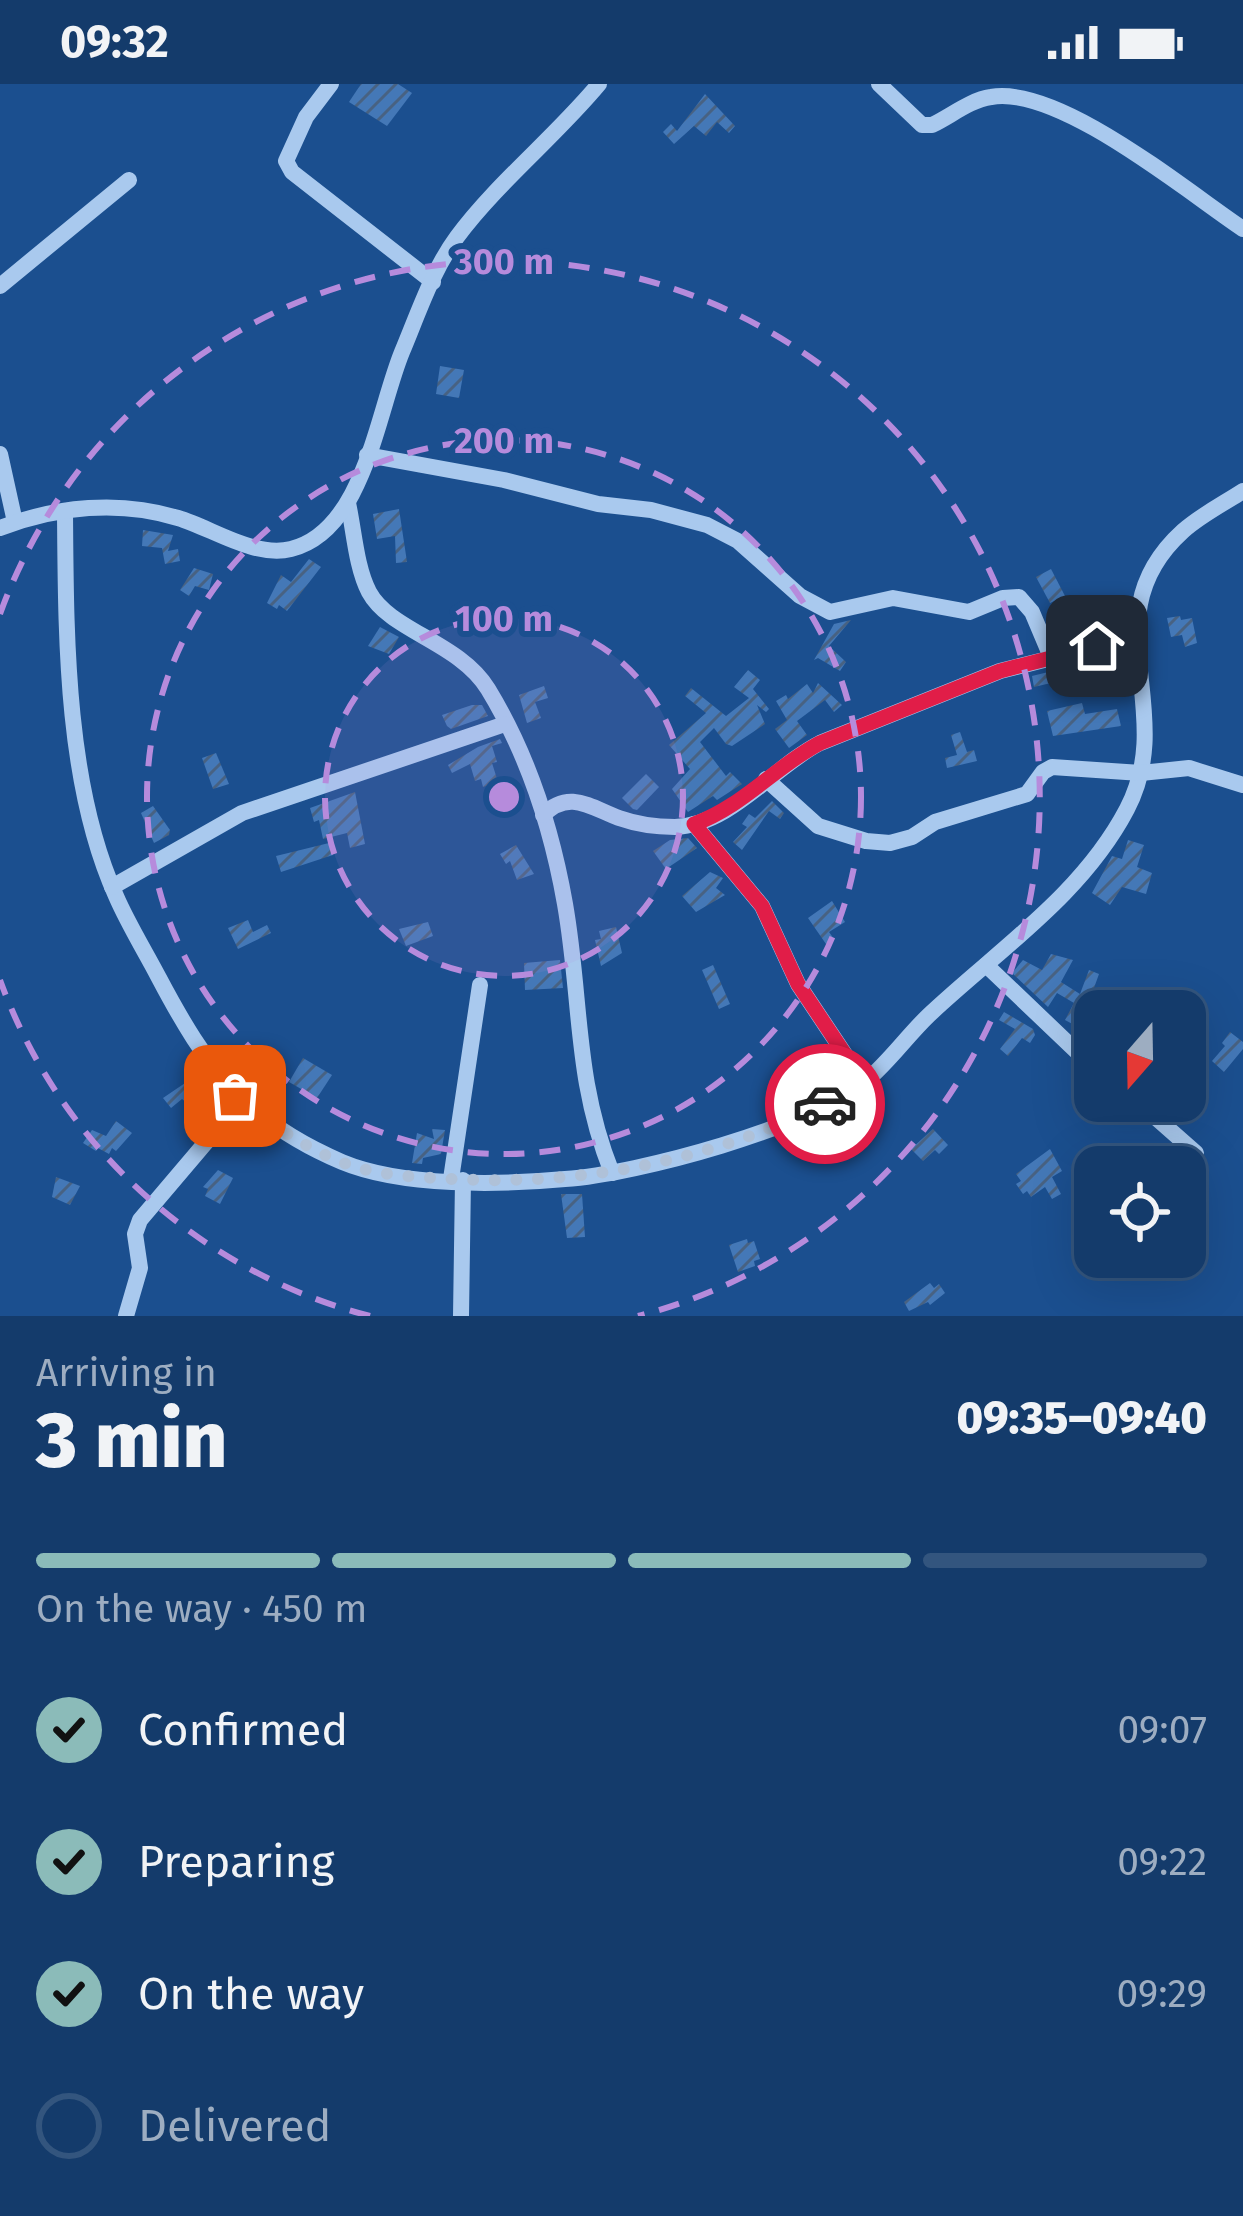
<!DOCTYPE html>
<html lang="en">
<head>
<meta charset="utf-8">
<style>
  body { margin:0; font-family:"Fira Sans",sans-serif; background:#1d4271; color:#f1f3f6; height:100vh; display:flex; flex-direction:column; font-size:45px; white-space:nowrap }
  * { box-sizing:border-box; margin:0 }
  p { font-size:39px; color:#9dadc1 }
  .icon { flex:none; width:66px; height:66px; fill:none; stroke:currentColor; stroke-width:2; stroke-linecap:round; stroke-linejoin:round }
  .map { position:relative; height:1232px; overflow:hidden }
  .sheet { display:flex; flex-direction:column; background:#143b6b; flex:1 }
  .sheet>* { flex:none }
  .needle { width:78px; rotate:200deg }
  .buttons { position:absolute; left:1074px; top:906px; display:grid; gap:24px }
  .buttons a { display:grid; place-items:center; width:132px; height:132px; border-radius:24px; background:#143b6b; box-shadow:0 12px 48px #0002,0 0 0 3px #33557e; font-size:60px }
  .pin { position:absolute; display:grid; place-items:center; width:102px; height:102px; color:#fff; margin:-51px; border-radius:24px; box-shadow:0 6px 18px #0006 }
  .courier { position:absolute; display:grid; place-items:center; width:120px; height:120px; margin:-60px; border:9px solid #e11d48; border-radius:50%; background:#fff; color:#222; box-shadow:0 3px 15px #0007 }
  .headline em { font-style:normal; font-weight:800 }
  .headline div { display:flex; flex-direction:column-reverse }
  .headline { display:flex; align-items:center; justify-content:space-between; height:204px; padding:0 36px }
  h1 { font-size:78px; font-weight:800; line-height:90px }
  .bar { display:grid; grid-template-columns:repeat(4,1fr); gap:18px 12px; align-content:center; height:144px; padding:0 36px }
  .bar i { height:15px; border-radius:9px; background:#33557e }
  .bar .selected { background:#8bbbb9 }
  .bar p { grid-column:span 4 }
  ol { padding:0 36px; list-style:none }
  li { display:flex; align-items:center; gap:36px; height:132px }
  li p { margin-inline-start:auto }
  li .icon { padding:12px; border-radius:50%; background:#8bbbb9; color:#111; stroke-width:4 }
  li:last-child { color:#9dadc1 }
  li i { width:66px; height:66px; border:6px solid #33557e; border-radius:50% }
  .status { display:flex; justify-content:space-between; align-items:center; height:84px; padding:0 60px; background:#143b6b; direction:ltr }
  .status svg { height:33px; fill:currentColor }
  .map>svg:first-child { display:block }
  .building { fill:url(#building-hatch) }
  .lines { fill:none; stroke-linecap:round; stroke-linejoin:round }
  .minor { stroke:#a9c9ee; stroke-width:16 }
  .done { stroke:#afc1d8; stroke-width:12; stroke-dasharray:0 21.6 }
  .route { stroke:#e11d48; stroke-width:15 }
  .ring { fill:none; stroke:#b68bdc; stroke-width:6; stroke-dasharray:21 15 }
  .centre { fill:#b68bdc; stroke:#1b4f8f; stroke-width:6 }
  .ring-label { font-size:36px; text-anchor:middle; font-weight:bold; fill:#b68bdc; stroke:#1b4f8f; stroke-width:12; stroke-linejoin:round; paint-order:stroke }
</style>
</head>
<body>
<div class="status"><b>09:32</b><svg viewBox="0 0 49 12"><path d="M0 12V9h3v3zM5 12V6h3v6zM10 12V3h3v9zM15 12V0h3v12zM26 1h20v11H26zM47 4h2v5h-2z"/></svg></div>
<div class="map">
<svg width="1243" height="1232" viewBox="0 0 1243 1232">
  <defs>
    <pattern id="building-hatch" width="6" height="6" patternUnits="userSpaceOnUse" patternTransform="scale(3)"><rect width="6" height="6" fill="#4478b7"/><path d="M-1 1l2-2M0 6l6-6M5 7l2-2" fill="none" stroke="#486282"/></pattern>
  </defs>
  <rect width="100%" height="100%" fill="#1b4f8f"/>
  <g class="building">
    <path d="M361 0H398L412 9 387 42 349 18Z"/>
    <path d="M705 10 735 42 729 49 717 38 706 52 694 42 674 60 663 48 671 40 677 47Z"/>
    <path d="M440 282 464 286 459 314 436 310Z"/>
    <path d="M399 425 407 478 396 479 395 452 377 455 373 430Z"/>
    <path d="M143 446 173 451 168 467 178 465 180 477 165 480 162 464 142 462Z"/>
    <path d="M309 475 321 483 287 527 279 521 277 525 267 519 281 491 291 498Z"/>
    <path d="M194 484 213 490 209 506 195 502 189 512 180 506Z"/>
    <path d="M1051 485 1065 512 1050 519 1036 493Z"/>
    <path d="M1180 532 1181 536 1192 534 1197 559 1185 563 1182 551 1171 553 1167 534Z"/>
    <path d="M851 536 829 562 846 578 840 587 818 574 814 576 834 540Z"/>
    <path d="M380 543 399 553 389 570 368 562Z"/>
    <path d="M1126 569 1127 581 1034 603 1032 592Z"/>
    <path d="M748 586 760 596 753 605 769 625 766 628 757 621 765 640 732 662 726 660 714 644 700 658 726 692 730 688 742 700 717 716 713 712 688 728 672 705 690 685 669 661 706 629 685 612 691 604 726 632 749 614 734 603Z"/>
    <path d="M818 599 842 621 834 628 825 616 797 637 807 651 789 664 775 645 787 636 776 617 786 611 788 615 807 600 813 609Z"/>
    <path d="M544 602 548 614 535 618 541 634 527 639 519 611Z"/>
    <path d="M1082 619 1085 630 1117 625 1121 642 1053 652 1047 627Z"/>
    <path d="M472 621H482L488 632 451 645 447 642 442 631Z"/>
    <path d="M960 648 967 668 974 666 977 677 947 684 945 674 957 671 951 651Z"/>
    <path d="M500 655 502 659 492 662 497 678 492 679 498 698 483 703 481 695 475 697 470 680 452 689 448 681 478 663Z"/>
    <path d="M216 669 229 700 213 705 202 674Z"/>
    <path d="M646 690 659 703 637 726 633 725 622 714Z"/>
    <path d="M355 708 365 760 350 764 347 749 323 755 319 736 314 738 310 724Z"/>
    <path d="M772 717 784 729 780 735 769 727 742 766 733 758 747 743 742 740 749 730 755 734Z"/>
    <path d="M153 722 170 746 169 751 154 759 141 729Z"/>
    <path d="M688 754 697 764 666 785 653 767 670 756Z"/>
    <path d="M1128 756 1144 761 1137 783 1152 789 1146 810 1122 803 1110 821 1092 809 1112 772 1122 775Z"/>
    <path d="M329 759 333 771 281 788 276 772Z"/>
    <path d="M516 761 534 790 517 796 510 777 506 780 500 770Z"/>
    <path d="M710 788 723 794 716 804 725 811 696 828 682 812Z"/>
    <path d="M832 817 845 838 829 848 834 855 826 860 808 834Z"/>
    <path d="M248 836 253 848 267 841 271 849 238 865 228 844Z"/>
    <path d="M428 838 433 852 406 862 399 845Z"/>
    <path d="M616 843 622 869 601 882 595 856 601 855 599 847Z"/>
    <path d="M1051 870 1073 876 1061 898 1080 910 1089 886 1099 890 1090 915 1119 927 1089 924 1078 943 1065 936 1074 919 1057 909 1048 923 1012 889 1023 876 1042 886Z"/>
    <path d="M560 876 563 904 525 906 524 879Z"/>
    <path d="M713 881 730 920 719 925 702 886Z"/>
    <path d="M1004 928 1033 945 1035 951 1030 959 1022 954 1008 972 1000 965 1015 945 999 936Z"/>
    <path d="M1230 948 1243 958V965L1224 988 1212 977 1225 962 1222 959Z"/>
    <path d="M821 960 846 995 817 1012 810 999 821 993 807 969Z"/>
    <path d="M303 974 332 991 317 1014 289 998Z"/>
    <path d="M191 995 208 1009 203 1016 209 1022 200 1030 182 1015 171 1024 163 1014Z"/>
    <path d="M116 1037 132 1049 116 1067 112 1064 109 1070 98 1064 96 1067 83 1059 92 1046 106 1052Z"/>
    <path d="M432 1045 445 1046 441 1070 423 1074 422 1080 412 1079 417 1049 434 1055Z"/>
    <path d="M933 1045 948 1061 939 1070 935 1066 923 1077 911 1065Z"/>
    <path d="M1050 1065 1062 1087 1052 1093 1061 1110 1052 1115 1045 1103 1031 1113 1027 1107 1023 1110 1016 1100 1021 1097 1016 1090Z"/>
    <path d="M218 1086 233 1094 220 1120 205 1112 208 1105 203 1103Z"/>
    <path d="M56 1093 80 1102 70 1121 52 1113Z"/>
    <path d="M561 1110H582L585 1153 567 1154Z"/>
    <path d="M747 1155 748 1159 754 1157 760 1175 754 1177 755 1182 738 1188 729 1161Z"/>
    <path d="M930 1199 934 1204 939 1200 945 1209 930 1221 928 1218 909 1227 904 1218Z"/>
  </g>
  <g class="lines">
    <g class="minor">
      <path d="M331 0 306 33 286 77 292 88 433 198"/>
      <path d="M879 0 922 41H932C951 32 970 16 991 13 1059 1 1186 107 1243 145"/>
      <path d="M0 202 129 96"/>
      <path d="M0 370 15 438"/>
      <path d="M367 371 504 396 598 420 651 426 707 441 738 457 800 512 830 528 893 514 969 528 1003 514 1019 513 1032 528 1051 573"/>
      <path d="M348 419C354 446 356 483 369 508 390 547 459 558 488 605 527 669 552 746 565 820 582 917 574 994 612 1089"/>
      <path d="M65 428C66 549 65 699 116 812 128 840 145 867 159 894 206 983 245 1037 342 1078 402 1103 500 1101 565 1095 638 1090 810 1043 865 998 889 978 907 952 929 931 998 866 1082 811 1127 725 1180 624 1088 533 1183 447 1201 431 1223 420 1243 407"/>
      <path d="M0 444C57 422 120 416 178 434 212 444 254 474 291 465 364 447 377 329 402 268 418 230 432 187 457 153 498 98 555 53 599 0"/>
      <path d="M766 695 818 742 866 757 890 759 912 753 935 738 1027 710 1043 688 1052 683 1141 689 1189 684 1243 701"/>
      <path d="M543 731C569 705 590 723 619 734 636 740 657 743 675 743 731 741 773 683 820 659L1000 587 1136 553"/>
      <path d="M694 740 762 822 798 900 864 999"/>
      <path d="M112 803 242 729 505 640"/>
      <path d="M986 881 1095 985"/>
      <path d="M1137 1017 1196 1069"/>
      <path d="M451 1095 480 901"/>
      <path d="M126 1232 140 1184 135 1150 140 1136 241 1017"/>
      <path d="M461 1232 463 1096"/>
    </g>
  </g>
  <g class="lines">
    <path class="done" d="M235 1012C267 1038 305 1064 344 1079 378 1092 416 1093 452 1095 582 1102 708 1077 825 1020"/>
    <path class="route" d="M825 1020 864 999 798 900 762 822 694 740C742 723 776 682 820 659L1000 587 1097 562"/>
  </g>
  <circle cx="504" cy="713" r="179" fill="#b68bdc" fill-opacity=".12"/>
  <g class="ring">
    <circle cx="504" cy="713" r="179"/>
    <circle cx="504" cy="713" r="357"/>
    <path d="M370 1232A536 536 0 0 1 0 896M0 530A536 536 0 1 1 638 1232"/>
  </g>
  <circle cx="504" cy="713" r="18" class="centre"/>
  <g class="ring-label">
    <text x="504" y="190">300 m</text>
    <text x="504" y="369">200 m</text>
    <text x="504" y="547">100 m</text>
  </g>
</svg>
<div class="buttons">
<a><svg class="needle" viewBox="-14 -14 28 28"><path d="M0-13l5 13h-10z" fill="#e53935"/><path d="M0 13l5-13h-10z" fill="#9dadc1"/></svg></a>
<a><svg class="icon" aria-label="locate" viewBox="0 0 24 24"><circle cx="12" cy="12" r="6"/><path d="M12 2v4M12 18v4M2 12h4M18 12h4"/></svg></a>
</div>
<div class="pin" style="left:235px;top:1012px;background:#ea580c"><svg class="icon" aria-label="bag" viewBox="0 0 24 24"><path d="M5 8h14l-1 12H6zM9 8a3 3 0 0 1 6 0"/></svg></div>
<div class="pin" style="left:1097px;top:562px;background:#1f2937"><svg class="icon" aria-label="home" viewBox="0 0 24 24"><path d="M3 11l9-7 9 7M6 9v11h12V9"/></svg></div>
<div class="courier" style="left:825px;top:1020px"><svg class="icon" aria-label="car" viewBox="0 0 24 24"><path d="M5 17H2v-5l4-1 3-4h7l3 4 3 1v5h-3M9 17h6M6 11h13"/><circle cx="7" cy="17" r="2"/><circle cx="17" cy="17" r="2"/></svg></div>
</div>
<section class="sheet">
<div class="headline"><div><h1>3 min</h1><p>Arriving in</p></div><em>09:35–09:40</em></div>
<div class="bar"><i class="selected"></i><i class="selected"></i><i class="selected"></i><i></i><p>On the way · 450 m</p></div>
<ol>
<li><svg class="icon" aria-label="check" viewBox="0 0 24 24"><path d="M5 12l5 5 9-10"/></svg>Confirmed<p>09:07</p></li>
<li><svg class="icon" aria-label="check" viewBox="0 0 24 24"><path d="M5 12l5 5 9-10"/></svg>Preparing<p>09:22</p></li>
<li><svg class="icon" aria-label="check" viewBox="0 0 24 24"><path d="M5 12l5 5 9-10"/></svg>On the way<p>09:29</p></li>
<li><i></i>Delivered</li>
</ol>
</section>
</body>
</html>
